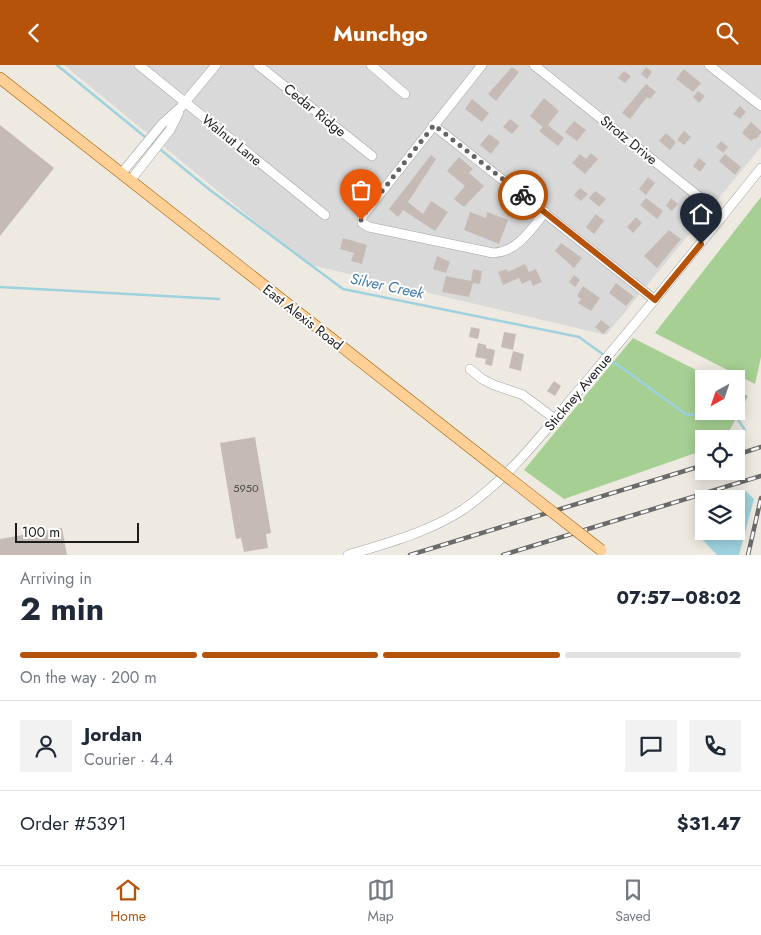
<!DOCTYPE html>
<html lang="en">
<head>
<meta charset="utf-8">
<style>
  body { margin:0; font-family:Jost,sans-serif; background:#f2f2f3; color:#1f2937; height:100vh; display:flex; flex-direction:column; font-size:19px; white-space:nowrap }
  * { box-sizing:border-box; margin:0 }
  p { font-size:16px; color:#747a83 }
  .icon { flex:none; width:28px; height:28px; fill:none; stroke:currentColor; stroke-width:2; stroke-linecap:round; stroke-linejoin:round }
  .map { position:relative; height:490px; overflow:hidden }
  .drawer { display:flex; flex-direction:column; background:#fff; flex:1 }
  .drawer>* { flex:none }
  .needle { width:32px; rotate:220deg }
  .buttons { position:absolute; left:695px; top:305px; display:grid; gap:10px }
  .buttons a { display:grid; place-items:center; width:50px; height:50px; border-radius:0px; background:#fff; box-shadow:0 2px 12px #0003; font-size:25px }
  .scale { position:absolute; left:15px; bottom:12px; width:124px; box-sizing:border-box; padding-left:5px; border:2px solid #1c1c1c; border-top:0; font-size:14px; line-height:18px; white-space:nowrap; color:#1c1c1c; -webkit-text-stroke:4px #fff; paint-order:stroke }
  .pin { position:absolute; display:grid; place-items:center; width:42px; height:42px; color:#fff; margin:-51px -21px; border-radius:50% 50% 50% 0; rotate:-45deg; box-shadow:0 0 5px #0007 }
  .pin .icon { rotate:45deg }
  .courier { position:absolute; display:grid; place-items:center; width:50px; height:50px; margin:-25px; border:4px solid #b45309; border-radius:50%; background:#fff; color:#222; box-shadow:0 1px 6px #0007 }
  .summary em { font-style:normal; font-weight:700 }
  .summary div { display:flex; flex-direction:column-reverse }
  .summary { display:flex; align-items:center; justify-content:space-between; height:85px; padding:0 20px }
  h1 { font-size:32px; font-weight:700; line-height:38px }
  .bar { display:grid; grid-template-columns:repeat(4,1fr); gap:8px 5px; align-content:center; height:60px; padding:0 20px }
  .bar i { height:6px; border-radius:4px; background:#e0e1e3 }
  .bar .current { background:#b45309 }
  .bar p { grid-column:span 4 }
  .line { display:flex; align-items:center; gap:12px; padding:0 20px; border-top:1px solid #e0e1e3 }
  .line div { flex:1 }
  .round { display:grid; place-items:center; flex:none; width:52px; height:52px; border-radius:0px; background:#f2f2f3 }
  header { display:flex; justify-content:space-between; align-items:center; height:65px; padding:0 20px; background:#b45309; color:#fff; font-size:22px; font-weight:700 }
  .menu { display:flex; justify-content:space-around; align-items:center; height:70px; border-top:1px solid #e0e1e3; background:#fff; font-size:14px; color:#747a83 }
  .menu a { display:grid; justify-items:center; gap:2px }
  .menu .current { color:#b45309 }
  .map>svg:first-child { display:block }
  .residential { fill:#dad9d9 }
  .forest { fill:#a6d093 }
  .water { fill:#9ed2df }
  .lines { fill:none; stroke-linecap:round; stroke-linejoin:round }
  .stream { stroke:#9ed2df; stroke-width:2.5 }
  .building { fill:#c6bbb4 }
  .minor-casing { stroke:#a3a3a3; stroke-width:10 }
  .major-casing { stroke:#946000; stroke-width:12 }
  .minor { stroke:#fff; stroke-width:9 }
  .major { stroke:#ffcf95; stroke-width:11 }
  .rail-casing { stroke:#6a6a6a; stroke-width:4.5 }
  .rail { stroke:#fff; stroke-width:2.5; stroke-dasharray:8; stroke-linecap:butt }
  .major-bridge-casing { stroke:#946000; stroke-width:12; stroke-linecap:butt }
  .major-bridge { stroke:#ffcf95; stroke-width:11 }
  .done { stroke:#666461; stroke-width:5; stroke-dasharray:0 9 }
  .route { stroke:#b45309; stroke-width:6 }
  .labels { text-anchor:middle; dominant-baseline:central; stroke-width:4; stroke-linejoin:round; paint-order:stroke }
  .number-label { font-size:11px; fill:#464442 }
  .street-label { font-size:14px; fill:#1c1c1c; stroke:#fff }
  .water-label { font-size:15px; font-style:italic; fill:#4077a9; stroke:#fff }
</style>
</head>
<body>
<header><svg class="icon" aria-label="back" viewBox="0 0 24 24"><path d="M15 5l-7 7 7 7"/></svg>Munchgo<svg class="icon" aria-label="search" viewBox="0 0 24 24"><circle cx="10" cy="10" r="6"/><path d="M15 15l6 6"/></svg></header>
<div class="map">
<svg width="761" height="490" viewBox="0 0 761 490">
  <rect width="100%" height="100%" fill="#eeeae1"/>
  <path class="residential" d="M64 0H761V82L606 270 307 199Z"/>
  <g class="forest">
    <path d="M761 132V292L755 319 655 268Z"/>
    <path d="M633 273 714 314H704V346H736V325L748 331 725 374H704V385L564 434 524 405Z"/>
  </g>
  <path class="water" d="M745 425 754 434 739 490H717L697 469 704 454V466H736V434H714Z"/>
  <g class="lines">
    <g class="stream">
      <path d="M57 0 210 125 343 224 579 272 687 350 731 346"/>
      <path d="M0 222 219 234"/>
      <path d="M732 346 745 365"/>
    </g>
  </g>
  <g class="building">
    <path d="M512 2 519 7 496 36 488 29Z"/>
    <path d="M646 2 652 7 647 14 641 9Z"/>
    <path d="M684 4 701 18 693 27 676 14Z"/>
    <path d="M624 6 631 11 625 18 618 13Z"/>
    <path d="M646 19 656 27 650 34 647 32 630 54 622 48Z"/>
    <path d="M698 26 705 31 699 38 693 32Z"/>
    <path d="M544 33 559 46 548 60 564 73 558 81 539 66 543 62 530 51Z"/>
    <path d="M472 34 489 48 482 57 465 44Z"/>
    <path d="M740 41 746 47 740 54 733 49Z"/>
    <path d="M510 54 519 61 512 69 503 62Z"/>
    <path d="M574 56 586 65 577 76 565 67Z"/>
    <path d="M751 57 761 66V68L756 74 754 73 751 76 742 68Z"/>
    <path d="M0 60 54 103 0 171Z"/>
    <path d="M684 66 691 72 684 80 677 75Z"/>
    <path d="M666 68 676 77 670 85 659 76Z"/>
    <path d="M489 69 500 77 491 89 480 80Z"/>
    <path d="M721 76 728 82 723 88 716 82Z"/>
    <path d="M591 88 598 94 585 109 572 98 580 89 586 94Z"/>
    <path d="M725 89 741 102 735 110 719 96Z"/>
    <path d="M431 90 436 94 408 137 423 149 431 136 448 147 435 166 403 145 398 152 389 144Z"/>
    <path d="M459 92 473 104 469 108 484 121 464 142 454 134 465 121 447 106Z"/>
    <path d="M699 93 706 99 700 107 693 101Z"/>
    <path d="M648 112 655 118 646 130 639 124Z"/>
    <path d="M580 123 588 129 581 136 574 130Z"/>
    <path d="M595 126 606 134 599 142 589 133Z"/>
    <path d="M646 133 663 146 657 154 640 140Z"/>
    <path d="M671 133 678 139 672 146 666 141Z"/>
    <path d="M691 140 702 150 698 156 696 155 692 160 683 154 681 141 686 145Z"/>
    <path d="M470 147 486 153 487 147 508 155 499 179 464 165Z"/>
    <path d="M596 149 604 156 594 169 586 162Z"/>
    <path d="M636 152 642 158 633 168 627 162Z"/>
    <path d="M669 165 681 174 657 203 644 191Z"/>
    <path d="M343 173 367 180 362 199 351 196 354 188 340 184Z"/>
    <path d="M561 178 582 193 574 203 555 186Z"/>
    <path d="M437 191 450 197 446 208 433 204Z"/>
    <path d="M525 199 529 207 536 204 542 217 533 221 530 215 522 219 519 213 503 220 498 207 507 204 508 207Z"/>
    <path d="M473 204 482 206 480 219 473 218 469 232 442 227 446 211 471 216Z"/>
    <path d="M574 210 580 215 575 222 569 217Z"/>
    <path d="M616 218 634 232 626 241 609 228Z"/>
    <path d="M583 221 600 233 591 246 578 238 581 234 577 231Z"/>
    <path d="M601 255 610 262 603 269 595 262Z"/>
    <path d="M471 262 480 264 478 274 469 272Z"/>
    <path d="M504 267 516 269 513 285 501 282Z"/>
    <path d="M478 278 486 280V283L495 285 492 301 485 299 486 294 475 292Z"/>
    <path d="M513 286 524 289 521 306 509 303Z"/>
    <path d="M554 316 561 321 555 331 547 326Z"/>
    <path d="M255 372 271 468 266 469 268 483 244 487 241 473 236 474 220 378Z"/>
    <path d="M62 463 67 490H0V474Z"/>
  </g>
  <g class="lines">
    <defs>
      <g id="minor">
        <path d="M139 0 325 150"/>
        <path d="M258 0 372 91"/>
        <path d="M371 0 405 29"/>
        <path d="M482 0 364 149 362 152V158L369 162 493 188C517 187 531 165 545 147"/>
        <path d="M534 0 723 151"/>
        <path d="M709 0 761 41"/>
        <path d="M433 60 655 235"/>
        <path d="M121 109 162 59 181 42 216 0"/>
        <path d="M130 116 170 65 179 47"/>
        <path d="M470 304 482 314 494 320 523 330 555 354"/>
        <path d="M348 490C388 478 429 467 464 444 510 412 543 368 579 325 641 253 701 178 761 103"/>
      </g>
      <path id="major" d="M0 13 477 388"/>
    </defs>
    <use href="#minor" class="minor-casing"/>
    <use href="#major" class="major-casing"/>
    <use href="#minor" class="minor"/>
    <use href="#major" class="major"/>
    <defs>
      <g id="rail">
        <path d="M736 390 761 382"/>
        <path d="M410 490 704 400"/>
        <path d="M503 490 761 411"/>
        <path d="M748 490 761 433"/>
      </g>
    </defs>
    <use href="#rail" class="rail-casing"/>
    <use href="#rail" class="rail"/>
    <defs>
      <path id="major-bridge" d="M477 388 601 485"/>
    </defs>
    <use href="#major-bridge" class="major-bridge-casing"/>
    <use href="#major-bridge" class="major-bridge"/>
  </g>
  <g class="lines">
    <path class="done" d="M361 155 364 149 434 60 523 130"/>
    <path class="route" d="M523 130 655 235 701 179"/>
  </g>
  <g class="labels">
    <g class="number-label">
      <text x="246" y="423">5950</text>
    </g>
    <g class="street-label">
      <text transform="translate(315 45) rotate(39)">Cedar Ridge</text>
      <text transform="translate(232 75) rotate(39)">Walnut Lane</text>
      <text transform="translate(629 75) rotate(39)">Strotz Drive</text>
      <text transform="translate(303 252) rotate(38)">East Alexis Road</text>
      <text transform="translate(578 327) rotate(-50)">Stickney Avenue</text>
    </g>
    <g class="water-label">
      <text transform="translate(387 221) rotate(12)">Silver Creek</text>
    </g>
  </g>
</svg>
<div class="buttons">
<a><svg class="needle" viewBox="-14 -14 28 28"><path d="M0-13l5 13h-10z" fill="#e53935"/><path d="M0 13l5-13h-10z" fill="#747a83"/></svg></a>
<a><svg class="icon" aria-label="locate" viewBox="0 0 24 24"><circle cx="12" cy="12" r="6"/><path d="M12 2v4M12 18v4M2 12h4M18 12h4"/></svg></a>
<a><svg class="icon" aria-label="layers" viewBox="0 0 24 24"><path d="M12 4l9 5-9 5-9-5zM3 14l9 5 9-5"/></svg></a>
</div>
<div class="scale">100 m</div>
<div class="pin" style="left:361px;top:155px;background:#ea580c"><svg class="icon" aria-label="bag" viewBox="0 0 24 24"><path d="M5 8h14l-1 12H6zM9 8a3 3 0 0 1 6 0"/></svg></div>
<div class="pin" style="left:701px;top:179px;background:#1f2937"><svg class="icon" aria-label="home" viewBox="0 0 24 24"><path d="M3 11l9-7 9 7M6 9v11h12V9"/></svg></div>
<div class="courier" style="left:523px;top:130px"><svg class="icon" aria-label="bike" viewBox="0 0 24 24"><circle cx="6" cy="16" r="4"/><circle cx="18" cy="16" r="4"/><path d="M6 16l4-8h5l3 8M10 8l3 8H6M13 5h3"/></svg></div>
</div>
<section class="drawer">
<div class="summary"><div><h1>2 min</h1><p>Arriving in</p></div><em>07:57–08:02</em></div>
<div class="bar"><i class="current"></i><i class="current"></i><i class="current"></i><i></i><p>On the way · 200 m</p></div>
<div class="line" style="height:90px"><a class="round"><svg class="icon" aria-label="person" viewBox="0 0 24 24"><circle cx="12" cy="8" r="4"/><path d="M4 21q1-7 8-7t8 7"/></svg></a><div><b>Jordan</b><p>Courier · 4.4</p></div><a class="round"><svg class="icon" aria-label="chat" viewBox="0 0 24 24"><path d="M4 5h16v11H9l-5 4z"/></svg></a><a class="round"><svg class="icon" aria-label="phone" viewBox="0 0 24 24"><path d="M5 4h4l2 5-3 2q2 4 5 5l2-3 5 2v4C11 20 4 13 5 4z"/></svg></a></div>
<div class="line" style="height:65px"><div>Order #5391</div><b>$31.47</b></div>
</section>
<nav class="menu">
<a class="current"><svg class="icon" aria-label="home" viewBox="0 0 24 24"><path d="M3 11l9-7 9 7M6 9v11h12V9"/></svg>Home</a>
<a><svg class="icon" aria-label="map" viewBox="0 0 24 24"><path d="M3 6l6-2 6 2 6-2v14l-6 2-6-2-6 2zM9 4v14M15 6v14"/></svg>Map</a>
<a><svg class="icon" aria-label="saved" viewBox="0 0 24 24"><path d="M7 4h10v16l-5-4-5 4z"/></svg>Saved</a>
</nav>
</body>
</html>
